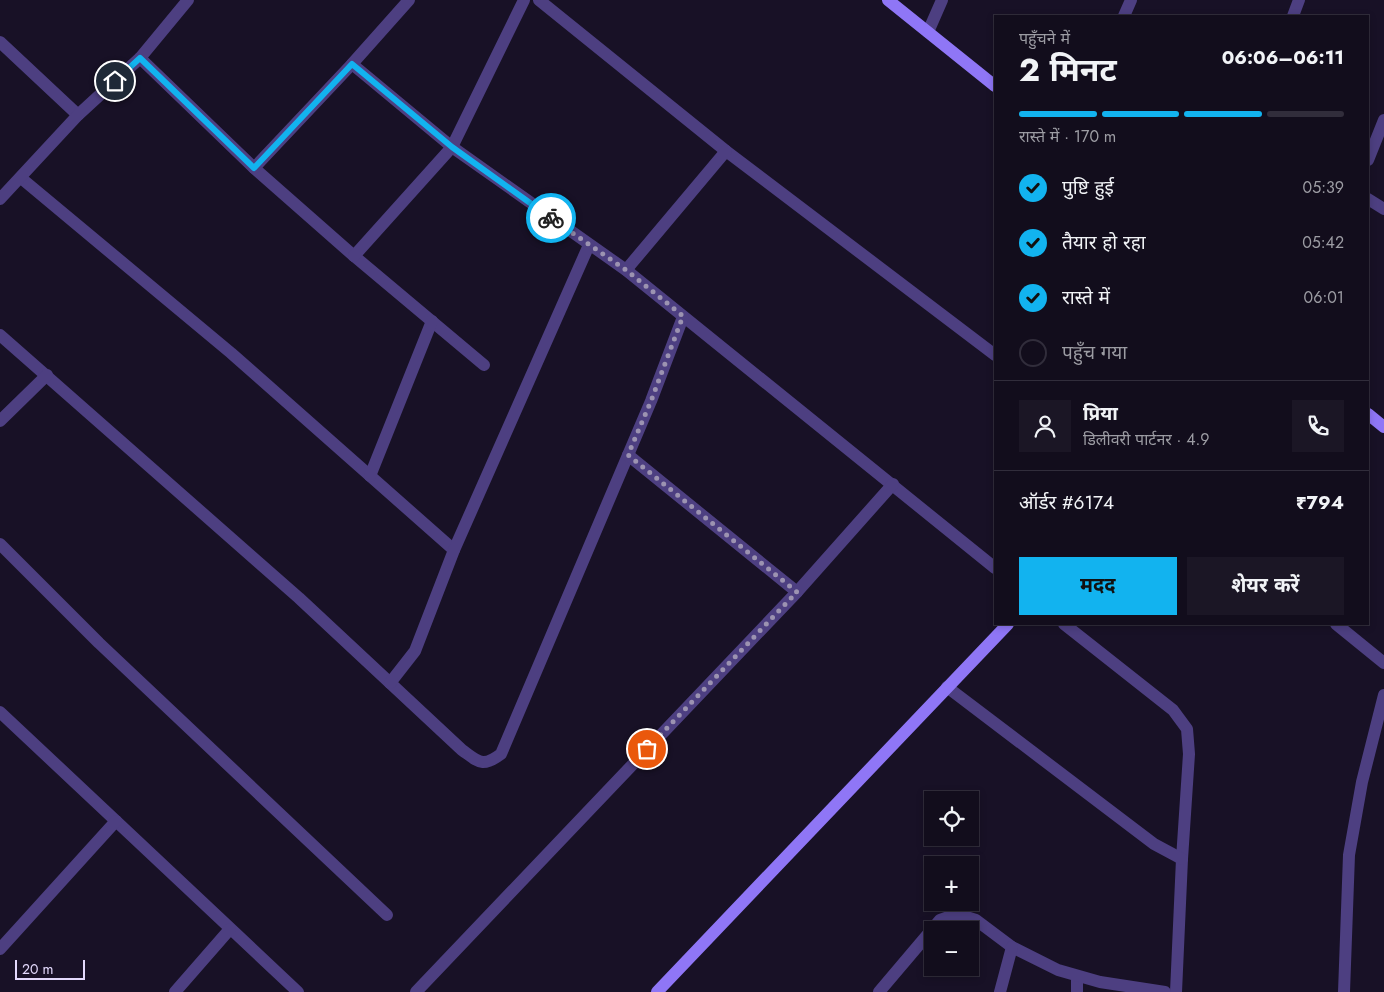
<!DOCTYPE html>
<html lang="hi">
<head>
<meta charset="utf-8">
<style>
  body { margin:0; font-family:Jost,"Noto Sans Devanagari",sans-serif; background:#1b1625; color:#f1f3f6; height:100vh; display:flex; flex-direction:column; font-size:19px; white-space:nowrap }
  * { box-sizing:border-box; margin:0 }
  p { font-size:16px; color:#9c9ca3 }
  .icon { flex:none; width:28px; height:28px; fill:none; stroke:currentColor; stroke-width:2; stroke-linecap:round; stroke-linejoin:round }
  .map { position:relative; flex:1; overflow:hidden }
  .drawer { position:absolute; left:994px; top:15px; width:375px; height:610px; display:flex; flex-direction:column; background:#120d1c; border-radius:0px; box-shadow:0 2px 8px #0003,0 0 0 1px #312d3b }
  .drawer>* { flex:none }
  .controls { position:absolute; left:924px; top:791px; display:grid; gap:10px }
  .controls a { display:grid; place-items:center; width:55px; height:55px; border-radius:0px; background:#120d1c; box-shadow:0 2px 8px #0003,0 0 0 1px #312d3b; font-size:25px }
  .scale { position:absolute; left:15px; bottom:12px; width:70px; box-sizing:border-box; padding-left:5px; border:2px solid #e3d9fc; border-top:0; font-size:14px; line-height:18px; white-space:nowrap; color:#e3d9fc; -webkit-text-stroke:4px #181126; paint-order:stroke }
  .pin { position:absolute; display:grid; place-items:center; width:42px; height:42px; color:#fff; margin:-21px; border:2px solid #fff; border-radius:50%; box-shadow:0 1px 5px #0007 }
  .courier { position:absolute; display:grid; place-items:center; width:50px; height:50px; margin:-25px; border:4px solid #12b3ef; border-radius:50%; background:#fff; color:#222; box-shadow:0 1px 6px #0007 }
  .overview em { font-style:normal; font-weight:700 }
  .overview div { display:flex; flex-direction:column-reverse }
  .overview { display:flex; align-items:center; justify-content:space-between; height:85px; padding:0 25px }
  h1 { font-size:32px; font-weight:700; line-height:38px }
  .bar { display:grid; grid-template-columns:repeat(4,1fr); gap:8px 5px; align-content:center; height:60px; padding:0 25px }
  .bar i { height:6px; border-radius:4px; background:#312d3b }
  .bar .active { background:#12b3ef }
  .bar p { grid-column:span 4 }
  .line { display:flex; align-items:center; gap:12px; padding:0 25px; border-top:1px solid #312d3b }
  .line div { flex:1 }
  .round { display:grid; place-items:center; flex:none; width:52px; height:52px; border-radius:0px; background:#1b1625 }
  ol { padding:0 25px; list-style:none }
  li { display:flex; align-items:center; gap:15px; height:55px }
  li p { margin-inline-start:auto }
  li .icon { padding:5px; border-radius:50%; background:#12b3ef; color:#111; stroke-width:4 }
  li:last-child { color:#9c9ca3 }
  li i { width:28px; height:28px; border:2px solid #312d3b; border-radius:50% }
  .action { display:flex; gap:10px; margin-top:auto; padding:10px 25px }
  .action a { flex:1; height:58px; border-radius:0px; background:#12b3ef; color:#111; font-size:20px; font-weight:700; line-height:58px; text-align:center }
  .action a+a { background:#1b1625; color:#f1f3f6 }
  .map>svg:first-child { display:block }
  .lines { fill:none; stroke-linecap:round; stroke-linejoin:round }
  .street { stroke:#4d3f81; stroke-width:12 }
  .secondary { stroke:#8f76f6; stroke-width:12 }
  .done { stroke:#9c93b1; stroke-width:5; stroke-dasharray:0 9 }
  .route { stroke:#12b3ef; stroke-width:6 }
</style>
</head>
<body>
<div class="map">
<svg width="1384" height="992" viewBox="0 0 1384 992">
  <rect width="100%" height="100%" fill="#181126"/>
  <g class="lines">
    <g class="street">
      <path d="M539 0 726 151 995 355"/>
      <path d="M1124 16 1131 0"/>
      <path d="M1293 16 1299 0"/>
      <path d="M928 32 942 0"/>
      <path d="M0 42 78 115"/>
      <path d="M140 58 254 168 354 256 484 365"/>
      <path d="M352 64 452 147 626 270 995 568"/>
      <path d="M1368 160 1384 120"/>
      <path d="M254 168 352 64 409 0"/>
      <path d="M21 178 231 353 454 550"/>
      <path d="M0 199 78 115 140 58 188 0"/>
      <path d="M1368 199 1384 209"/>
      <path d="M354 256 452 147 524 0"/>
      <path d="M626 270 726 151"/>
      <path d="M0 335 299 598 462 750C479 762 482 768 501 754L651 401 683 317"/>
      <path d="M0 421 47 375"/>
      <path d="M628 455 797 592"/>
      <path d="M370 476 432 321"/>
      <path d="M0 544 99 643 387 915"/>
      <path d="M1064 624 1173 710 1187 729 1189 754 1182 859 1176 992"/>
      <path d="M1336 624 1384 663"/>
      <path d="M390 683 415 651 454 550 589 245"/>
      <path d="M947 687 1154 844 1182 859"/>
      <path d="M0 712 298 992"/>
      <path d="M0 949 116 821"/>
      <path d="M1077 976V992"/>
      <path d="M175 992 230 929"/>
      <path d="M416 992 797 592 893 484"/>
      <path d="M879 992 940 920 957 914 976 920 1012 947 1058 970 1100 982 1165 992"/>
      <path d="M1000 992 1012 947"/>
      <path d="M1344 992 1349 855 1362 782 1384 695"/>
    </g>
    <g class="secondary">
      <path d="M888 0 995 86"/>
      <path d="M1368 414 1384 427"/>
      <path d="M657 992 1008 624"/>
    </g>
  </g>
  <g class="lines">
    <path class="done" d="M551 218 626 270 683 316 651 401 628 455 797 592 647 749"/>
    <path class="route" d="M115 81 140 58 254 168 352 64 452 147 551 218"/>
  </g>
</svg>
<div class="controls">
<a><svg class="icon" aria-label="locate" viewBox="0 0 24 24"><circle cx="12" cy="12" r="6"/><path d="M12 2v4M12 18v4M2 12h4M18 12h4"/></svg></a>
<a>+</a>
<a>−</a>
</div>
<div class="scale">20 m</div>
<div class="pin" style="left:647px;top:749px;background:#ea580c"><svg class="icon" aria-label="bag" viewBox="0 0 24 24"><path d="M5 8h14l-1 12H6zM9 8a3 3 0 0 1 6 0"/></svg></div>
<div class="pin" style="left:115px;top:81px;background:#1f2937"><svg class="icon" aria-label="home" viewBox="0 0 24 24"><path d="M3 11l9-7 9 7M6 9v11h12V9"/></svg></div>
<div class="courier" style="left:551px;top:218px"><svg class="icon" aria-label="bike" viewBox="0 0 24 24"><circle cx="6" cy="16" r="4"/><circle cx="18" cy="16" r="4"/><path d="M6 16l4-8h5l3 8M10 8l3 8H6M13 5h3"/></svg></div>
<section class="drawer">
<div class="overview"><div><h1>2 मिनट</h1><p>पहुँचने में</p></div><em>06:06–06:11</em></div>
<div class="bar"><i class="active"></i><i class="active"></i><i class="active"></i><i></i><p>रास्ते में · 170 m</p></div>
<ol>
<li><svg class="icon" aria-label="check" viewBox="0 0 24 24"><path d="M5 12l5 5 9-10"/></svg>पुष्टि हुई<p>05:39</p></li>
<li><svg class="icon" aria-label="check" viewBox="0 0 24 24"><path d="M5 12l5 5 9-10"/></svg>तैयार हो रहा<p>05:42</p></li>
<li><svg class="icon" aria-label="check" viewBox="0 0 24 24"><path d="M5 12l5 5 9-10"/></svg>रास्ते में<p>06:01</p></li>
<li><i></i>पहुँच गया</li>
</ol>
<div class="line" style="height:90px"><a class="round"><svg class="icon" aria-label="person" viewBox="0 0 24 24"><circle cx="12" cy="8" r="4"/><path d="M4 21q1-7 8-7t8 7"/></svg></a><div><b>प्रिया</b><p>डिलीवरी पार्टनर · 4.9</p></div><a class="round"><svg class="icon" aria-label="phone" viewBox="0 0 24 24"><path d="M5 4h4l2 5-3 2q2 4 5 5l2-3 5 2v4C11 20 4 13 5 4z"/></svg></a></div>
<div class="line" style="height:65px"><div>ऑर्डर #6174</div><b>₹794</b></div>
<div class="action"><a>मदद</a><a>शेयर करें</a></div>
</section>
</div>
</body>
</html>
